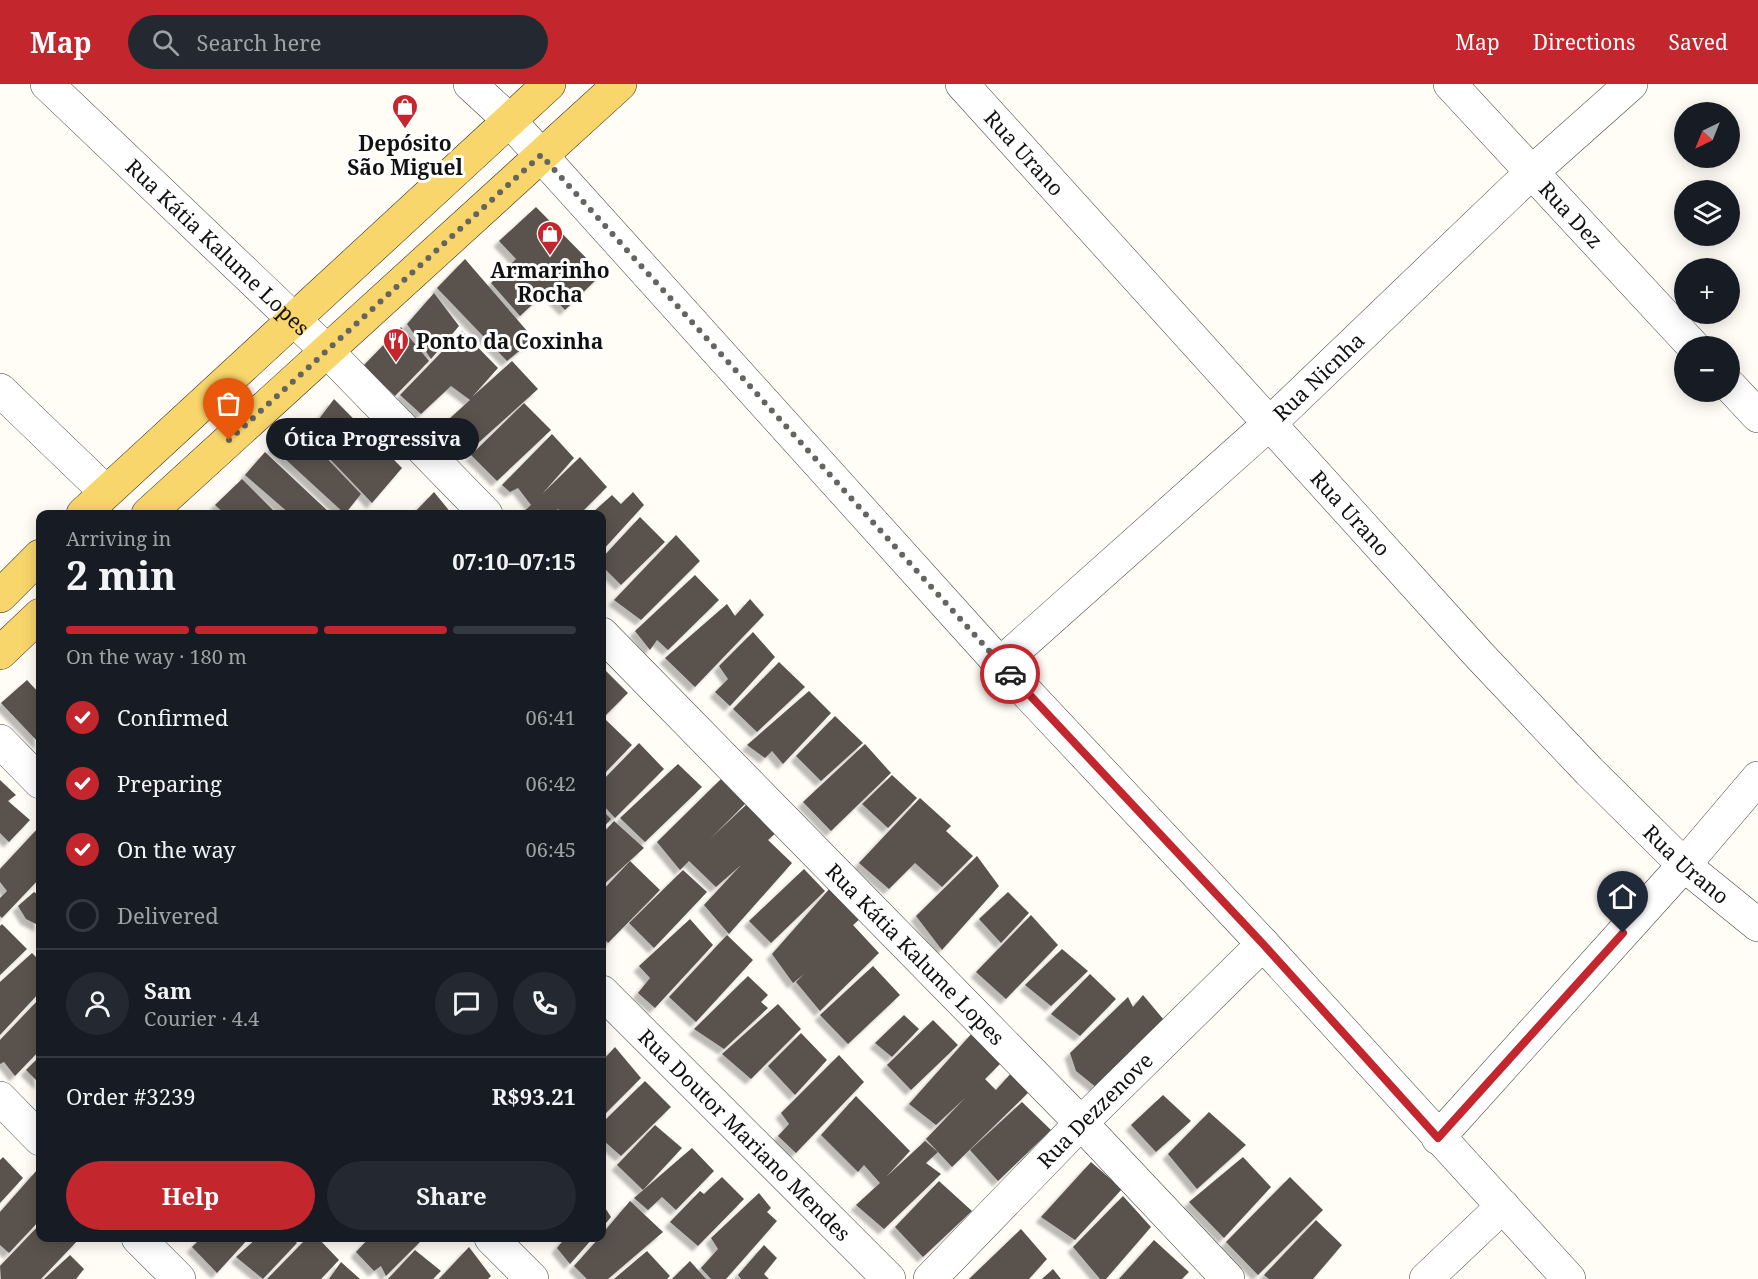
<!DOCTYPE html>
<html lang="en">
<head>
<meta charset="utf-8">
<style>
  body { margin:0; font-family:"Noto Serif",serif; background:#242831; color:#f1f3f6; height:100vh; display:flex; flex-direction:column; font-size:22px; white-space:nowrap }
  * { box-sizing:border-box; margin:0 }
  p { font-size:20px; color:#9ea1a6 }
  .icon { flex:none; width:33px; height:33px; fill:none; stroke:currentColor; stroke-width:2; stroke-linecap:round; stroke-linejoin:round }
  .map { position:relative; flex:1; overflow:hidden }
  .panel { position:absolute; left:36px; top:426px; width:570px; height:732px; display:flex; flex-direction:column; background:#171b24; border-radius:12px; box-shadow:0 3px 15px #0003 }
  .panel>* { flex:none }
  .needle { width:39px; rotate:223deg }
  .tools { position:absolute; left:1674px; top:18px; display:grid; gap:12px }
  .tools a { display:grid; place-items:center; width:66px; height:66px; border-radius:50%; background:#171b24; box-shadow:0 3px 15px #0003; font-size:30px }
  .pin { position:absolute; display:grid; place-items:center; width:51px; height:51px; color:#fff; margin:-62px -26px; border-radius:50% 50% 50% 0; rotate:-45deg; box-shadow:0 0 6px #0007 }
  .pin .icon { rotate:45deg }
  .courier { position:absolute; display:grid; place-items:center; width:60px; height:60px; margin:-30px; border:4px solid #c4262e; border-radius:50%; background:#fff; color:#222; box-shadow:0 2px 8px #0007 }
  .bubble { position:absolute; height:42px; border-radius:21px; background:#171b24; box-shadow:0 3px 15px #0003; font-size:20px; font-weight:700; line-height:42px; text-align:center }
  .head em { font-style:normal; font-weight:700 }
  .head div { display:flex; flex-direction:column-reverse }
  .head { display:flex; align-items:center; justify-content:space-between; height:102px; padding:0 30px }
  h1 { font-size:39px; font-weight:700; line-height:45px }
  .bar { display:grid; grid-template-columns:repeat(4,1fr); gap:9px 6px; align-content:center; height:72px; padding:0 30px }
  .bar i { height:8px; border-radius:4px; background:#363941 }
  .bar .current { background:#c4262e }
  .bar p { grid-column:span 4 }
  .line { display:flex; align-items:center; gap:15px; padding:0 30px; border-top:2px solid #363941 }
  .line div { flex:1 }
  .round { display:grid; place-items:center; flex:none; width:63px; height:63px; border-radius:32px; background:#242831 }
  ol { padding:0 30px; list-style:none }
  li { display:flex; align-items:center; gap:18px; height:66px }
  li p { margin-inline-start:auto }
  li .icon { padding:6px; border-radius:50%; background:#c4262e; color:#fff; stroke-width:4 }
  li:last-child { color:#9ea1a6 }
  li i { width:33px; height:33px; border:3px solid #363941; border-radius:50% }
  .action { display:flex; gap:12px; margin-top:auto; padding:12px 30px }
  .action a { flex:1; height:69px; border-radius:36px; background:#c4262e; color:#fff; font-size:24px; font-weight:700; line-height:69px; text-align:center }
  .action a+a { background:#242831; color:#f1f3f6 }
  header { display:flex; align-items:center; gap:36px; box-sizing:border-box; height:84px; padding:0 30px; background:#c4262e; color:#fff }
  header strong { font-size:28px }
  nav { display:flex; gap:33px; margin-inline-start:auto; font-size:21px }
  .search { width:420px; height:54px; background:#242831; display:flex; align-items:center; gap:15px; box-sizing:border-box; padding:0 21px; border-radius:33px; color:#9ea1a6; font-size:22px }
  .map>svg:first-child { display:block }
  .building { fill:#5a524d; filter:url(#shadow) }
  .lines { fill:none; stroke-linecap:round; stroke-linejoin:round }
  .minor-casing { stroke:#444; stroke-width:34 }
  .major-casing { stroke:#222; stroke-width:34 }
  .minor { stroke:#fff; stroke-width:33 }
  .major { stroke:#f9d66b; stroke-width:33 }
  .done { stroke:#646461; stroke-width:6; stroke-dasharray:0 10.8 }
  .route { stroke:#c4262e; stroke-width:8 }
  .labels { text-anchor:middle; dominant-baseline:central; stroke-width:6; stroke-linejoin:round; paint-order:stroke }
  .poi-label { font-size:21px; font-weight:bold; fill:#111; stroke:#fff }
  .street-label { font-size:21px; fill:#111; stroke:#fff }
</style>
</head>
<body>
<header>
<strong>Map</strong>
<div class="search"><svg class="icon" aria-label="search" viewBox="0 0 24 24"><circle cx="10" cy="10" r="6"/><path d="M15 15l6 6"/></svg>Search here</div>
<nav><a>Map</a><a>Directions</a><a>Saved</a></nav>
</header>
<div class="map">
<svg width="1758" height="1195" viewBox="0 0 1758 1195">
  <defs>
    <filter id="shadow"><feDropShadow dx="-5.5" dy="5.5" stdDeviation="1.5" flood-color="#0004"/></filter>
  </defs>
  <rect width="100%" height="100%" fill="#fffdf5"/>
  <g class="building">
    <path d="M536 123 602 190 565 226 547 207 520 232 491 199 516 175 499 157Z"/>
    <path d="M465 175 534 255 507 277 437 204Z"/>
    <path d="M434 209 459 242 431 275 407 240Z"/>
    <path d="M401 243 429 277 395 312 363 282Z"/>
    <path d="M462 247 498 284 472 313 512 277 538 305 477 360 462 349 451 359 437 346 470 316 451 302 421 330 400 311Z"/>
    <path d="M334 315 402 384 372 419 307 351Z"/>
    <path d="M524 319 551 346 497 397 471 371Z"/>
    <path d="M295 341 361 410 345 430 272 363Z"/>
    <path d="M552 350 574 374 542 410 580 373 607 403 580 430H563L558 425 553 430H521L531 421 518 404 510 408 502 401Z"/>
    <path d="M265 368 331 430H290L245 391Z"/>
    <path d="M242 395 277 430H225L215 421Z"/>
    <path d="M434 408 452 430H413Z"/>
    <path d="M633 408 644 421 602 467V430H591L612 411 621 420Z"/>
    <path d="M640 433 665 458 621 501 602 482V474Z"/>
    <path d="M676 451 700 477 641 536 614 516Z"/>
    <path d="M695 491 719 516 668 566 657 556 650 566 635 547Z"/>
    <path d="M750 515 764 531 695 603 665 574 727 520 735 532Z"/>
    <path d="M753 548 775 573 730 622 715 608 728 595 719 582Z"/>
    <path d="M779 578 805 603 757 648 733 625Z"/>
    <path d="M602 583 628 609 602 635Z"/>
    <path d="M27 596 40 610V660L1 619Z"/>
    <path d="M809 607 831 629 783 680 772 667 765 674 747 661Z"/>
    <path d="M835 632 863 659 821 697 796 672Z"/>
    <path d="M606 636 632 661 605 689 602 687V640Z"/>
    <path d="M639 659 664 685 615 734 602 720V697Z"/>
    <path d="M865 660 891 689 831 747 803 718Z"/>
    <path d="M678 680 702 703 645 758 620 734Z"/>
    <path d="M892 691 917 714 888 744 862 720Z"/>
    <path d="M721 695 745 720 710 755 747 720 777 748 768 756 792 779 729 850 704 821 741 781 716 803 689 777 680 786 657 758Z"/>
    <path d="M0 696 16 711 8 717 30 736 9 758 0 749Z"/>
    <path d="M920 714 951 742 946 747 973 772 942 803 915 779 889 805 859 779Z"/>
    <path d="M602 726 611 735 602 745Z"/>
    <path d="M614 737 644 764 602 802V750Z"/>
    <path d="M40 742V794L2 834 0 832V814L7 807 0 798V785Z"/>
    <path d="M977 772 999 802 942 866 916 832Z"/>
    <path d="M630 777 660 806 608 859 602 852V807Z"/>
    <path d="M804 785 825 807 771 859 749 837Z"/>
    <path d="M683 786 707 808 654 864 629 839Z"/>
    <path d="M831 803 861 834 853 841 879 869 820 927 796 898 804 890 793 899 772 870Z"/>
    <path d="M34 808 40 812V842L26 835 18 822Z"/>
    <path d="M1008 808 1029 829 1001 859 979 835Z"/>
    <path d="M1031 831 1058 861 1006 915 976 888Z"/>
    <path d="M690 835 713 861 655 924 638 909 650 894 639 882Z"/>
    <path d="M2 840 27 865 0 891V842Z"/>
    <path d="M727 851 753 876 696 938 669 913Z"/>
    <path d="M1062 865 1088 887 1051 922 1025 901Z"/>
    <path d="M32 869 40 877V908L0 951V898Z"/>
    <path d="M873 882 900 911 848 960 820 931Z"/>
    <path d="M1090 890 1116 915 1080 952 1051 930Z"/>
    <path d="M748 892 768 911 761 918 768 924 724 965 694 945Z"/>
    <path d="M1143 911 1164 936 1097 1004 1076 987 1070 969 1128 913 1133 923Z"/>
    <path d="M40 914V966L15 992 4 978 0 980V956Z"/>
    <path d="M778 920 801 945 751 995 722 970Z"/>
    <path d="M904 931 919 945 892 973 875 959Z"/>
    <path d="M933 936 958 961 911 1006 887 981Z"/>
    <path d="M973 948 1000 980 985 995 996 1006 1012 988 1028 1009 952 1083 926 1055 965 1014 936 1041 909 1020Z"/>
    <path d="M801 949 827 976 795 1011 768 982Z"/>
    <path d="M615 963 641 994 602 1033V977Z"/>
    <path d="M839 971 864 998 796 1069 778 1052 789 1040 781 1029Z"/>
    <path d="M40 972V1000L26 986Z"/>
    <path d="M645 997 671 1023 621 1072 604 1057 602 1039Z"/>
    <path d="M1163 1011 1191 1037 1156 1068 1131 1041Z"/>
    <path d="M856 1012 910 1067 886 1093 925 1057 938 1068 926 1079 941 1090 884 1145 856 1121 880 1099 864 1081 858 1088 821 1051Z"/>
    <path d="M1022 1018 1051 1046 998 1097 970 1066Z"/>
    <path d="M1209 1028 1246 1061 1197 1105 1168 1070Z"/>
    <path d="M655 1041 682 1064 643 1106 617 1081Z"/>
    <path d="M692 1064 714 1087 676 1126 662 1113 648 1126 634 1114Z"/>
    <path d="M3 1073 23 1094 0 1119V1076Z"/>
    <path d="M1243 1073 1271 1103 1224 1154 1189 1118Z"/>
    <path d="M1091 1078 1122 1105 1075 1156 1041 1133Z"/>
    <path d="M37 1086 40 1089V1136L9 1169 0 1161V1128Z"/>
    <path d="M722 1093 744 1115 698 1162 670 1138 700 1107 704 1110Z"/>
    <path d="M1290 1093 1323 1126 1258 1191 1226 1158Z"/>
    <path d="M939 1097 972 1127 923 1173 895 1143Z"/>
    <path d="M759 1109 771 1124 767 1128 777 1137 726 1195H711L701 1184 718 1165 711 1154Z"/>
    <path d="M1123 1112 1151 1143 1106 1195H1100L1073 1163Z"/>
    <path d="M630 1117 663 1148 608 1195H587L574 1182 599 1154H602V1150Z"/>
    <path d="M602 1119 611 1133 602 1144Z"/>
    <path d="M1316 1136 1342 1161 1313 1195H1269L1264 1191Z"/>
    <path d="M40 1140V1154H80L41 1195H1L0 1182Z"/>
    <path d="M1021 1145 1047 1175 1029 1195H969Z"/>
    <path d="M201 1154H249L217 1189 192 1163Z"/>
    <path d="M257 1154H291L297 1159 263 1195 236 1173Z"/>
    <path d="M307 1154H318L339 1176 321 1195H267Z"/>
    <path d="M369 1154H424L386 1192 381 1182 374 1187 356 1168Z"/>
    <path d="M565 1154H593L570 1180 557 1164Z"/>
    <path d="M1154 1156 1189 1188 1182 1195H1119Z"/>
    <path d="M764 1161 777 1174 764 1190 769 1195H741L738 1191Z"/>
    <path d="M469 1163 491 1192 488 1195H439Z"/>
    <path d="M415 1166 441 1187 433 1195H388Z"/>
    <path d="M647 1167 670 1192 667 1195H614Z"/>
    <path d="M70 1171 84 1185 76 1195H44Z"/>
    <path d="M690 1177 706 1195H672Z"/>
    <path d="M341 1178 360 1195H329Z"/>
    <path d="M1053 1185 1061 1195H1042Z"/>
  </g>
  <g class="lines">
    <defs>
      <g id="minor">
        <path id="s1" d="M47 0 327 267 486 430"/>
        <path d="M470 0 509 36 1000 580 1263 860 1569 1195"/>
        <path id="s2" d="M962 0 1480 572 1589 687 1684 781 1758 841"/>
        <path id="s3" d="M1450 0 1693 262"/>
        <path d="M1730 302 1758 332"/>
        <path d="M0 306 106 408"/>
        <path id="s4" d="M602 550 1081 1039 1228 1195"/>
        <path id="s5" d="M1000 580 1269 340 1531 89 1631 0"/>
        <path d="M0 657 40 698"/>
        <path id="s6" d="M602 908 889 1195"/>
        <path d="M0 1014 40 1055"/>
        <path d="M1438 1054 1684 781 1758 694"/>
        <path d="M138 1154 179 1195"/>
        <path d="M491 1154 532 1195"/>
        <path id="s7" d="M930 1195 1081 1039 1263 860"/>
        <path d="M1426 1195 1503 1122"/>
      </g>
      <g id="major">
        <path d="M83 430 549 0"/>
        <path d="M148 430 620 0"/>
        <path d="M0 512 40 472"/>
        <path d="M0 569 40 531"/>
      </g>
    </defs>
    <use href="#minor" class="minor-casing"/>
    <use href="#major" class="major-casing"/>
    <use href="#minor" class="minor"/>
    <use href="#major" class="major"/>
  </g>
  <g class="lines">
    <path class="done" d="M229 356 541 71 1010 590"/>
    <path class="route" d="M1010 590 1263 860 1438 1054 1623 849"/>
  </g>
  <defs>
    <symbol id="shop-pin" viewBox="-11 -11 22 30"><path d="M0 17L-7.5 6A9.5 9.5 0 1 1 7.5 6Z" fill="#c4262e" stroke="#fff"/><path d="M-5-2.5h2.3a2.7 3.5 0 0 1 5.4 0H5L5.5 6h-11ZM-1.5-2.5h3a1.5 2.3 0 0 0-3 0Z" fill="#fff"/></symbol>
    <symbol id="restaurant-pin" viewBox="-11 -11 22 30"><path d="M0 17L-7.5 6A9.5 9.5 0 1 1 7.5 6Z" fill="#c4262e" stroke="#fff"/><path d="M-5-6h1v4h1v-4h1v4h1v-4h1v5L-1.5 .5V6h-2V.5L-5-1ZM5-6V6H3V1.5H1.5Q1.5-4 5-6Z" fill="#fff"/></symbol>
  </defs>
  <g fill-rule="evenodd">
    <use href="#shop-pin" x="390" y="8" width="30" height="40"/>
    <use href="#shop-pin" x="535" y="135" width="30" height="40"/>
    <use href="#restaurant-pin" x="381" y="242" width="30" height="40"/>
  </g>
  <g class="labels">
    <g class="poi-label">
      <text x="405" y="59">Depósito<tspan x="405" dy="24">São Miguel</tspan></text>
      <text x="550" y="186">Armarinho<tspan x="550" dy="24">Rocha</tspan></text>
      <text x="416" y="257" text-anchor="start">Ponto da Coxinha</text>
    </g>
    <g class="street-label">
      <text stroke="none"><textPath href="#s2" startOffset="93">Rua Urano</textPath></text>
      <text stroke="none"><textPath href="#s3" startOffset="178">Rua Dez</textPath></text>
      <text stroke="none"><textPath href="#s1" startOffset="236">Rua Kátia Kalume Lopes</textPath></text>
      <text stroke="none"><textPath href="#s5" startOffset="429">Rua Nicnha</textPath></text>
      <text stroke="none"><textPath href="#s2" startOffset="579">Rua Urano</textPath></text>
      <text stroke="none"><textPath href="#s2" startOffset="1065">Rua Urano</textPath></text>
      <text stroke="none"><textPath href="#s4" startOffset="448">Rua Kátia Kalume Lopes</textPath></text>
      <text stroke="none"><textPath href="#s7" startOffset="236">Rua Dezzenove</textPath></text>
      <text stroke="none"><textPath href="#s6" startOffset="202">Rua Doutor Mariano Mendes</textPath></text>
    </g>
  </g>
</svg>
<div class="tools">
<a><svg class="needle" viewBox="-14 -14 28 28"><path d="M0-13l5 13h-10z" fill="#e53935"/><path d="M0 13l5-13h-10z" fill="#9ea1a6"/></svg></a>
<a><svg class="icon" aria-label="layers" viewBox="0 0 24 24"><path d="M12 4l9 5-9 5-9-5zM3 14l9 5 9-5"/></svg></a>
<a>+</a>
<a>−</a>
</div>
<div class="pin" style="left:229px;top:356px;background:#ea580c"><svg class="icon" aria-label="bag" viewBox="0 0 24 24"><path d="M5 8h14l-1 12H6zM9 8a3 3 0 0 1 6 0"/></svg></div>
<div class="pin" style="left:1623px;top:849px;background:#1f2937"><svg class="icon" aria-label="home" viewBox="0 0 24 24"><path d="M3 11l9-7 9 7M6 9v11h12V9"/></svg></div>
<div class="courier" style="left:1010px;top:590px"><svg class="icon" aria-label="car" viewBox="0 0 24 24"><path d="M5 17H2v-5l4-1 3-4h7l3 4 3 1v5h-3M9 17h6M6 11h13"/><circle cx="7" cy="17" r="2"/><circle cx="17" cy="17" r="2"/></svg></div>
<div class="bubble" style="left:266px;top:334px;width:213px">Ótica Progressiva</div>
<section class="panel">
<div class="head"><div><h1>2 min</h1><p>Arriving in</p></div><em>07:10–07:15</em></div>
<div class="bar"><i class="current"></i><i class="current"></i><i class="current"></i><i></i><p>On the way · 180 m</p></div>
<ol>
<li><svg class="icon" aria-label="check" viewBox="0 0 24 24"><path d="M5 12l5 5 9-10"/></svg>Confirmed<p>06:41</p></li>
<li><svg class="icon" aria-label="check" viewBox="0 0 24 24"><path d="M5 12l5 5 9-10"/></svg>Preparing<p>06:42</p></li>
<li><svg class="icon" aria-label="check" viewBox="0 0 24 24"><path d="M5 12l5 5 9-10"/></svg>On the way<p>06:45</p></li>
<li><i></i>Delivered</li>
</ol>
<div class="line" style="height:108px"><a class="round"><svg class="icon" aria-label="person" viewBox="0 0 24 24"><circle cx="12" cy="8" r="4"/><path d="M4 21q1-7 8-7t8 7"/></svg></a><div><b>Sam</b><p>Courier · 4.4</p></div><a class="round"><svg class="icon" aria-label="chat" viewBox="0 0 24 24"><path d="M4 5h16v11H9l-5 4z"/></svg></a><a class="round"><svg class="icon" aria-label="phone" viewBox="0 0 24 24"><path d="M5 4h4l2 5-3 2q2 4 5 5l2-3 5 2v4C11 20 4 13 5 4z"/></svg></a></div>
<div class="line" style="height:78px"><div>Order #3239</div><b>R$93.21</b></div>
<div class="action"><a>Help</a><a>Share</a></div>
</section>
</div>
</body>
</html>
